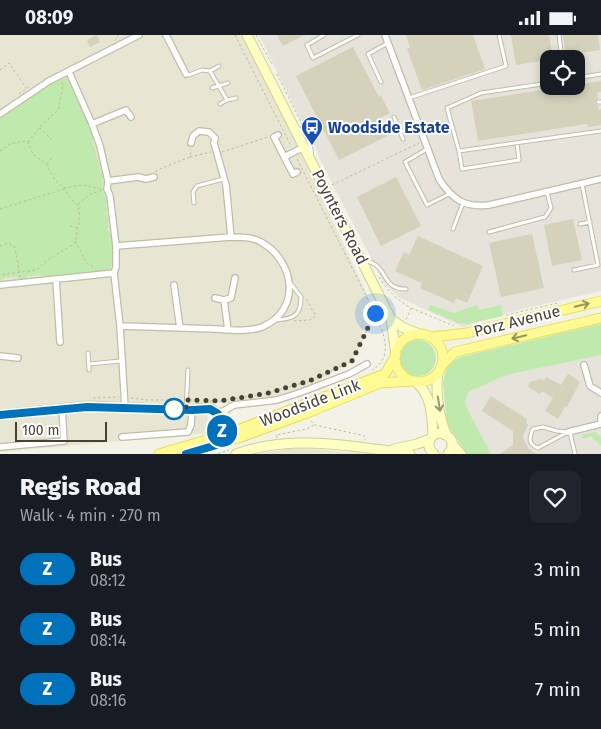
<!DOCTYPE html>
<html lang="en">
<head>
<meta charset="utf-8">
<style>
  :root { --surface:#171b24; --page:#20242c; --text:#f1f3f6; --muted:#9ea1a6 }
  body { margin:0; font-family:"Fira Sans",sans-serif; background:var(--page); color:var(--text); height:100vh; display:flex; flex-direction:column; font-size:19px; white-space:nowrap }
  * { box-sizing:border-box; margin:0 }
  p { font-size:16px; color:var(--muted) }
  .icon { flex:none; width:28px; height:28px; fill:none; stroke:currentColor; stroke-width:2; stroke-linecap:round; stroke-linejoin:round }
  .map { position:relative; height:419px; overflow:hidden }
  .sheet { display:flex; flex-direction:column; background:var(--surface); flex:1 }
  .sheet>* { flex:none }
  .badge { padding:0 10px; border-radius:16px; font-size:18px; line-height:32px }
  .controls { position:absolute; left:540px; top:15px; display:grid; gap:10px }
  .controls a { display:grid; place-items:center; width:45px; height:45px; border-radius:10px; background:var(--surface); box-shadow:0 2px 8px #0003; font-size:25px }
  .scale { position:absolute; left:15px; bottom:12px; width:92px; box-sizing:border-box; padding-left:5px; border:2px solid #464335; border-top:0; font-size:14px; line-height:18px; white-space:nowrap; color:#464335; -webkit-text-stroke:4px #fff; paint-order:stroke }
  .you { position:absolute; width:25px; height:25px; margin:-12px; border:4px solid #fff; border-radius:50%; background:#1a73e8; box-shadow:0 0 0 8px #1a73e833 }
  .map>.badge { position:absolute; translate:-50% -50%; box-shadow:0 0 0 2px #fff }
  .round { display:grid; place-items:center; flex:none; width:52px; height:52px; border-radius:10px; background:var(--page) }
  .head { display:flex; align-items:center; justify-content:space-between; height:85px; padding:0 20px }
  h1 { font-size:24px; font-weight:800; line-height:38px }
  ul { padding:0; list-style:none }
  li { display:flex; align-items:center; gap:15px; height:60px; padding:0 20px }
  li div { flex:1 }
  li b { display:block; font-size:19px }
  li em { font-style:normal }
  li .badge { min-width:55px; font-weight:700; text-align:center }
  .status { display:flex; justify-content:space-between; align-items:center; height:35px; padding:0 25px; background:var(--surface); direction:ltr }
  .status svg { height:14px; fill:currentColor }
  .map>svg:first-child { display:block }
</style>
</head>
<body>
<div class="status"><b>08:09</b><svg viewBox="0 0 49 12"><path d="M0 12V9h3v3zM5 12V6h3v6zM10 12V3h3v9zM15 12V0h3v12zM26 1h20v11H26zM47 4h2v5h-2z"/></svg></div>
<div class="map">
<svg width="601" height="419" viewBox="0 0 601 419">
  <rect width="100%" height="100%" fill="#f3f2e6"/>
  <path fill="#e7e6d3" d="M0,0H241L297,109L374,275L369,281L352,326L299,358L258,367L251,364L230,368H206L209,398L0,417Z
    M287,414H313L363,419H259Z"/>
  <path fill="#e5e3da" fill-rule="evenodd" d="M259,0H601V256L514,276L463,292L400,263L384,248L334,152L319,122L310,98L304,91ZM549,24H576V51H549Z
    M601,309V419H485L463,382L462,356L500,333Z"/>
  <path fill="#c0e9ad" d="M64,42L70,45L88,81L89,89L94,102L92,107H94L93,111L95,112L96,120L99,125L98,128L100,129L99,132L101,133L100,136L102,137L104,134L102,150L104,159L109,171L107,169L105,170L108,174L106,179L109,182L107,184L109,187L107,188L109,191L107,194C116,204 116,226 108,237L47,243L37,239L36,241L33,240L31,242L28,240L27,244L18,245L16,241L13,243L11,241L9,243L6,242L0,246V84L30,60L60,43Z
    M430,270L454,278L477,270L479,275L501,270L503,281L466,289L458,288L428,275Z
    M601,289V320L506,340L468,357L465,367L467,374L491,419H467L447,389L443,348L447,330L460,322Z
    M400 323a18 18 0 1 1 36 0a18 18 0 1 1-36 0Z
    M595,397L601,402V411L591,401L583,404L582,400Z"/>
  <path fill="#d5d1bb" d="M97,0L100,7L90,12L87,5Z
    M277,0H304L283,11Z
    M406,0H473L485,34L422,55L407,14L410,12Z
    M511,0H549L553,24L516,30Z
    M563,0H598L600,15L566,20Z
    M353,12L379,62L381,61L390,78L380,83L389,100L339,125L296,41Z
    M601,46V57H597L598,64L595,67V69L598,70L599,75L601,74V90L588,92L587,89L478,106L471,66Z
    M396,142L421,191L381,211L357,162Z
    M573,184L582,225L552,231L544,190Z
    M532,199L544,253L501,262L489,208Z
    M418,201L483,231L467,268L456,263L454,268L420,253L422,248L395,236L404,217L409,220Z
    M568,339L580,347L567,372L565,371L558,384L545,376L553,363L542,356L540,359L528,352L530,347L541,344L544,346L546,342L561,350Z
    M491,361L527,384L526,387L528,390L524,398L523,403L529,414L536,419H500L513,410V396L482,376Z"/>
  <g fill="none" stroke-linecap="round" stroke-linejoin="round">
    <g stroke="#bfbda8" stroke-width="5">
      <path id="lane" d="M324,0L307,10L313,23L358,0
        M559,0L561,16
        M210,36L219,31
        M186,39L189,40L202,35L210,36L227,65L236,63
        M576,43L601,39
        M381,47L368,19L388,8
        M549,48L481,58L447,73L459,116L601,96
        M212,53L228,48
        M409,63L506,31L499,0
        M598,67H601
        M220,69L227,65
        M394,82L403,104
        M298,93C306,98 313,112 311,121
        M400,97L418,89
        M427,114L405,127L427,170L449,159
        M459,116L462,134L519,125L517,108
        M194,168L193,157L197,151L223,144
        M580,189L590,187
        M453,194L463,168
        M489,197L541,183L545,182L551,173L547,157
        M364,225C391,231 379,254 406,254
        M574,235L598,230L582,149
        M275,285C292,284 301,282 301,262L291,249
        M88,318L89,335
        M89,329L121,326
        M186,374L188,335
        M543,392L557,396L568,397L538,413C528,409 529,403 533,394Z
        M570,397L575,419"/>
    </g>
    <g stroke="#bfbda8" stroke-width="8">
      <path id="street" d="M166,0L186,39
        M385,0L439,144C452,164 464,173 489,170L601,144
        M69,37L92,89L100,111L108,146L107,154L110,161L116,211V232L114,238L120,291L125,373
        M0,79L49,46L139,0
        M92,89L126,75L131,82
        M278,100L274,102L293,139L297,137
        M191,108L193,101L199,96L209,97L215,103L214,108L226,150L231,202
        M284,122L304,112
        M108,146L138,142L146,144L154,142
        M116,211L231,202C242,202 251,202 261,207C295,226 302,275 262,292C249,297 230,295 216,294C184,293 152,292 120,291
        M56,244L60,307
        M0,250L114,238
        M174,250L180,293
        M215,263L224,265
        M228,295L224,265L231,263L235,243
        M0,321L18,323
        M584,330L590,351L601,358
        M218,379L234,370L277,365L299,358L349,339L367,329
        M601,381V389
        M568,397L601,389
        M122,402L188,397L191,390L192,375
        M0,412L64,406L62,373"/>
    </g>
    <g stroke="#d2cf92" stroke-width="11">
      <path id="secondary" d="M247,0L391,284L396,320
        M391,284L402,292L419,299
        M438,338C435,357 439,381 446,399
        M415,346C432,360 432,380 433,401
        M218,379L220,395L227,399
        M0,380L87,371L192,375C197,374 204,372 209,373C215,375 218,379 224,380C231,392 225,393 229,404
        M452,409L461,419
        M394,414L417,409L430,404
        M236,419C291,399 354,411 410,419
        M434,419C431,416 428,413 429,408C431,389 464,401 448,419"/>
    </g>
    <g stroke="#e7de60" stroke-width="11">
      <path id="primary" d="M395 323a24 24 0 1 1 48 0a24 24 0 1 1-48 0Z
        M432,302L467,298L601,266
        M443,329L455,317L601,283
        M159,419L227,399L385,339L395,322
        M186,419L241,402L307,378L380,348L413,346"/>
    </g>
    <path stroke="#c1bc99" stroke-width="1" stroke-dasharray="2.5 2.5" stroke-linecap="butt" d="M235,0L291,111
      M256,0L272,29
      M115,6L118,0
      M0,35L9,28L26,53
      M277,39L303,91
      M19,59L30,51
      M40,93L52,105
      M28,107L40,92L59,74C59,65 64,56 62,47
      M0,116L10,109L25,106L28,107L33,119L46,129L55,145L64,153L70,163L78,171L80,182L75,208L71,211L49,224L36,235L0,240
      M222,117L268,102
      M190,122L211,117
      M297,124L375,278C383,297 395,322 372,335
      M47,129L53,121
      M156,137L157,135L190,122L191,114
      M332,150L419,108
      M64,153L82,150L102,154
      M78,169L89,160L102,155
      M0,174L64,154
      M70,191L77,193
      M75,206L87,228L96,234
      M0,211L8,208L15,212L20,242
      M379,242C386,254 398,266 411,273L406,285
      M411,273L454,291
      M506,280L558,268
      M294,286L310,285L316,281L306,264
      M93,363L119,362
      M131,363L147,365H181
      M190,365H199
      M210,366H220L269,358L309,346L352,326L375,278
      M311,386L315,390L365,401V405
      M277,403L276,400L307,394L314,390
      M218,419L229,415"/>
    <use href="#lane" stroke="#fff" stroke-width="3"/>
    <use href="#street" stroke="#fff" stroke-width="5.5"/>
    <use href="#secondary" stroke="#ffffc4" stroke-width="9"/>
    <use href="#primary" stroke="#fffa93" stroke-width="9"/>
  </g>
  <defs><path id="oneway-shaft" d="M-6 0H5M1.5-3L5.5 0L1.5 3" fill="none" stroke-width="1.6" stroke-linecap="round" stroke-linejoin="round" transform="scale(1.25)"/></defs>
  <g stroke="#99955f">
    <use href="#oneway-shaft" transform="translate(582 270) rotate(-14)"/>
    <use href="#oneway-shaft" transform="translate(519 302) rotate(167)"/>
  </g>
  <use stroke="#999875" href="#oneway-shaft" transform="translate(439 369) rotate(81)"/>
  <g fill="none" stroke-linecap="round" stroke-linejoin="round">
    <g stroke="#fff" stroke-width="11">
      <path id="line" d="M0,380L87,372L192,375L210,374L218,379L220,395L227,399L230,406L186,419"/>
    </g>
    <use href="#line" stroke="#0072bc" stroke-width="8"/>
    <path stroke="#464335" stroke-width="5" stroke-dasharray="0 9" d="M174,374H172H186V365L220,366L268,358L309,346L352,326L375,278"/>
  </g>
  <defs>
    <g id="bus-pin" transform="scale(1.125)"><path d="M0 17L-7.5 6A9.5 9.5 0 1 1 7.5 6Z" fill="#1a4fb4" stroke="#fff"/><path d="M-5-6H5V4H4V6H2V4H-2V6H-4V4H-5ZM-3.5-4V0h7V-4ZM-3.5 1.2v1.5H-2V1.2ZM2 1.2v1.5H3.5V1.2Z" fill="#fff"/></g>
  </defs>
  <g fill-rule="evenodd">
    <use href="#bus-pin" x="312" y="92"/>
  </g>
  <circle fill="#fff" stroke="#0072bc" stroke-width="2.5" cx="174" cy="374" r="10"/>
  <g text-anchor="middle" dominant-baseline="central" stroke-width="4" stroke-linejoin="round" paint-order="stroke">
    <g font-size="16" font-weight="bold" fill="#164399" stroke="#fff" text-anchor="start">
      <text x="328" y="92">Woodside Estate</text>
    </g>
    <g font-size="16" fill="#464335" stroke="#fff">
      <text transform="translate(340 182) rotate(63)">Poynters Road</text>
      <text transform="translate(517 286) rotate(-14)">Porz Avenue</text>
      <text transform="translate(310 368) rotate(-21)">Woodside Link</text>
    </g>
  </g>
</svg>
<div class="controls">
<a><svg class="icon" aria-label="locate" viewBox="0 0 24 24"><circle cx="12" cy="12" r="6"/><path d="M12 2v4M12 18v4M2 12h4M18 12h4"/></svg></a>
</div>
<div class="scale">100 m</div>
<div class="you" style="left:375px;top:278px"></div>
<b class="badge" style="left:222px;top:396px;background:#0072bc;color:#fff">Z</b>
</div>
<section class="sheet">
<div class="head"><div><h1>Regis Road</h1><p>Walk · 4 min · 270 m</p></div><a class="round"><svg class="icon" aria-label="heart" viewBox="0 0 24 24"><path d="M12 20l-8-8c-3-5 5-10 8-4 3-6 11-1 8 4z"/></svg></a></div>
<ul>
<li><span class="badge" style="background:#0072bc;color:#fff">Z</span><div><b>Bus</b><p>08:12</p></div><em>3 min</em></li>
<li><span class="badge" style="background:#0072bc;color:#fff">Z</span><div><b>Bus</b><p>08:14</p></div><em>5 min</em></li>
<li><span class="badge" style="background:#0072bc;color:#fff">Z</span><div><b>Bus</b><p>08:16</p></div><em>7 min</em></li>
</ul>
</section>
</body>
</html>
